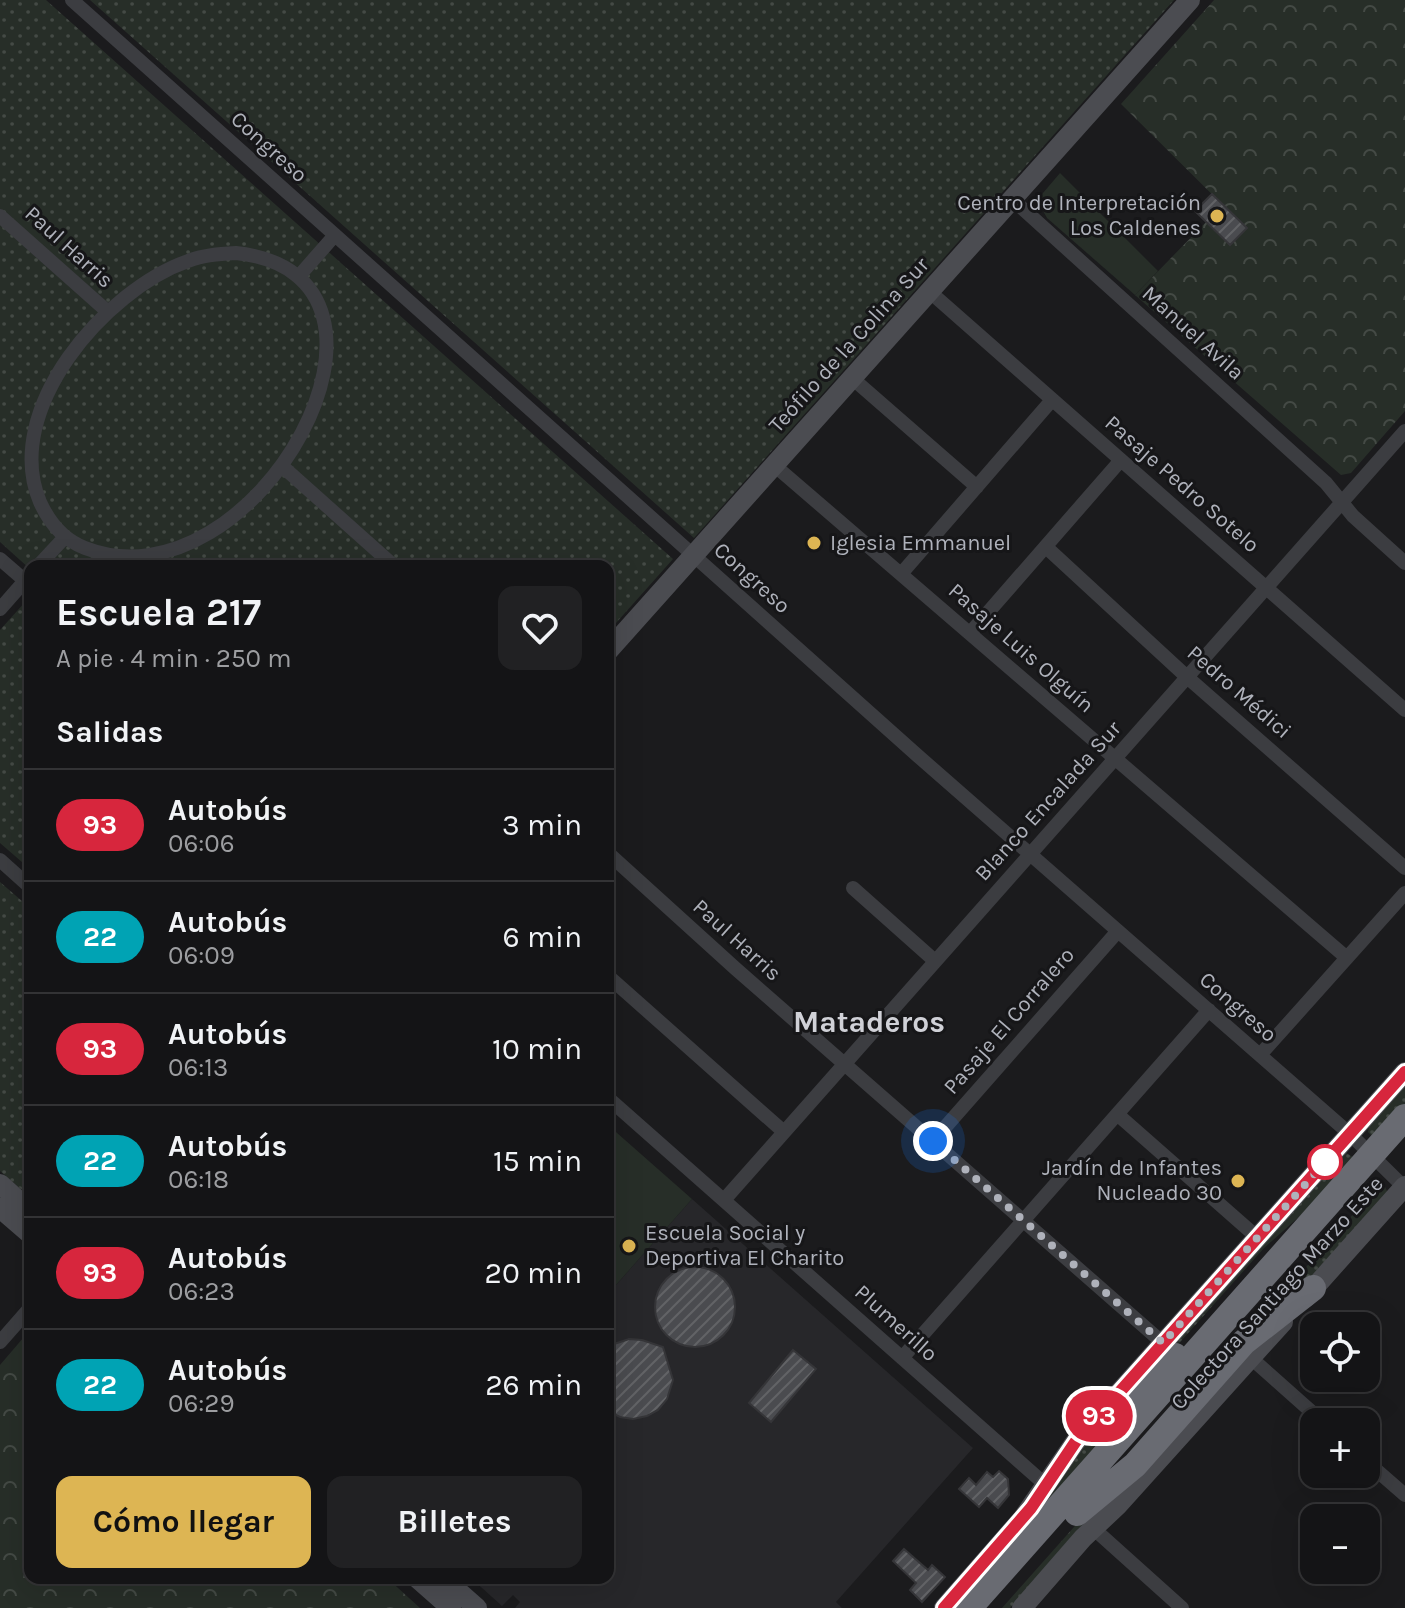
<!DOCTYPE html>
<html lang="es">
<head>
<meta charset="utf-8">
<style>
  :root { --surface:#141416; --page:#212123; --text:#f1f3f6; --muted:#9d9ea1; --line:#333335; --accent:#ddb553 }
  body { margin:0; font-family:Karla,sans-serif; background:var(--page); color:var(--text); height:100vh; display:flex; flex-direction:column; font-size:30px; white-space:nowrap }
  * { box-sizing:border-box; margin:0 }
  p { font-size:26px; color:var(--muted) }
  .icon { flex:none; width:44px; height:44px; fill:none; stroke:currentColor; stroke-width:2; stroke-linecap:round; stroke-linejoin:round }
  .map { position:relative; flex:1; overflow:hidden }
  .sheet { position:absolute; left:24px; top:560px; width:590px; height:1024px; display:flex; flex-direction:column; background:var(--surface); border-radius:16px; box-shadow:0 8px 32px #0002,0 0 0 2px var(--line) }
  .sheet>* { flex:none }
  .badge { padding:0 16px; border-radius:26px; font-size:28px; line-height:52px }
  .buttons { position:absolute; left:1300px; top:1312px; display:grid; gap:16px }
  .buttons a { display:grid; place-items:center; width:80px; height:80px; border-radius:16px; background:var(--surface); box-shadow:0 8px 32px #0002,0 0 0 2px var(--line); font-size:40px }
  .you { position:absolute; width:40px; height:40px; margin:-20px; border:6px solid #fff; border-radius:50%; background:#1a73e8; box-shadow:0 0 0 12px #1a73e833 }
  .map>.badge { position:absolute; translate:-50% -50%; box-shadow:0 0 0 4px #fff }
  h2 { padding:0 32px; font-size:30px; line-height:72px }
  .round { display:grid; place-items:center; flex:none; width:84px; height:84px; border-radius:16px; background:var(--page) }
  .head { display:flex; align-items:center; justify-content:space-between; height:136px; padding:0 32px }
  h1 { font-size:38px; font-weight:700; line-height:60px }
  .action { display:flex; gap:16px; margin-top:auto; padding:16px 32px }
  .action a { flex:1; height:92px; border-radius:16px; background:var(--accent); color:#111; font-size:32px; font-weight:700; line-height:92px; text-align:center }
  .action a+a { background:var(--page); color:var(--text) }
  ul { padding:0; list-style:none }
  li { display:flex; align-items:center; gap:24px; height:112px; padding:0 32px; border-top:2px solid var(--line) }
  li div { flex:1 }
  li b { display:block; font-size:30px }
  li em { font-style:normal }
  li .badge { min-width:88px; font-weight:700; text-align:center }
  .map>svg:first-child { display:block }
</style>
</head>
<body>
<div class="map">
<svg width="1405" height="1608" viewBox="0 0 1405 1608">
  <defs>
    <pattern id="grass-dots" width="8" height="8" patternUnits="userSpaceOnUse" patternTransform="scale(2)"><rect width="8" height="8" fill="#272e28"/><path d="M2 2h.1M6 6h.1" fill="none" stroke="#444a45" stroke-width="1.8" stroke-linecap="round"/></pattern>
    <pattern id="forest-crowns" width="20" height="18" patternUnits="userSpaceOnUse" patternTransform="scale(2)"><rect width="20" height="18" fill="#272e28"/><path d="M2 6a3 3 0 1 1 6 0M12 15a3 3 0 1 1 6 0" fill="none" stroke="#444a45"/></pattern>
    <pattern id="building-hatch" width="6" height="6" patternUnits="userSpaceOnUse" patternTransform="scale(2)"><rect width="6" height="6" fill="#4a4b4f"/><path d="M-1 1l2-2M0 6l6-6M5 7l2-2" fill="none" stroke="#626366"/></pattern>
  </defs>
  <rect width="100%" height="100%" fill="#1b1b1d"/>
  <path fill="#27272a" d="M692,1199L973,1448L836,1602L842,1608H515L520,1602L513,1595L502,1606L471,1578H608V1294Z"/>
  <path fill="url(#grass-dots)" d="M0,0H46L673,559L608,632V566H30V569L0,542Z
    M90,0H1174L694,538Z
    M26,601L30,605V869L0,843V630Z
    M0,882L30,908V1197L0,1171Z
    M1405,1086V1107L1373,1137L1368,1132L1369,1127Z
    M1345,1152L1354,1158L1321,1197L1264,1248L1157,1368L1154,1367Z
    M1379,1185L1385,1187L1388,1193L1303,1290L1259,1320Z
    M1156,1380L1037,1515L1073,1459L1101,1425Z
    M1111,1501L1078,1529L1010,1608H1002L1082,1518Z"/>
  <path fill="url(#forest-crowns)" d="M1214,0H1405V411L1351,473L1341,475L1135,295L1206,222L1230,245L1246,228L1121,104Z
    M30,1330V1578H387L420,1608H0V1365Z"/>
  <path fill="#272e28" d="M1060,173L1158,271L1135,295L1047,218L1037,200Z
    M608,1125L692,1199L608,1294Z"/>
  <path fill="url(#building-hatch)" stroke="#353538" stroke-width="2" d="M1212,194L1247,228L1230,245L1195,211Z
    M655 1307a40 40 0 1 1 80 0a40 40 0 1 1-80 0Z
    M629,1339L642,1340L663,1347L673,1380L667,1399L658,1410L647,1416L633,1419L620,1417L608,1411V1346Z
    M793,1350L816,1369L771,1422L749,1403Z
    M999,1471L1008,1479L1009,1495L998,1508L987,1498L979,1507L959,1489L969,1478L976,1485L987,1472L993,1477Z
    M904,1549L928,1570L932,1565L945,1577L922,1602L910,1590L916,1583L893,1561Z"/>
  <g fill="none" stroke-linecap="round" stroke-linejoin="round">
    <path stroke="#3c3d41" stroke-width="14" d="M72,0L918,756L1350,1134L1405,1188
      M1012,199L1326,483L1353,516L1405,563
      M0,216L108,312
      M236,253C442,275 255,614 85,548C64,540 49,522 40,502C1,410 105,290 188,261C203,255 219,254 236,253Z
      M299,276L335,235
      M929,291L1405,710
      M852,378L977,487
      M774,465L1347,958
      M282,466L394,566
      M1046,547L1187,677L1405,868
      M0,559L30,585
      M38,566L65,537
      M901,574L1052,400
      M0,609L30,575
      M970,633L1121,460
      M608,853L736,969L1163,1343
      M0,860L30,887
      M853,888L935,961
      M608,976L784,1132
      M1260,1055L1405,893
      M608,1098L1047,1486
      M1117,1114L1258,1238
      M933,1141L1118,931
      M724,1200L1405,431
      M0,1342L30,1308
      M902,1358L1209,1010
      M1251,1358L1323,1422
      M1366,1461L1405,1495
      M1093,1528L1182,1608"/>
    <path stroke="#4b4c51" stroke-width="20" d="M608,651L1190,0
      M0,1184L30,1211
      M0,1208L30,1234
      M1305,1298L1405,1186
      M417,1578L451,1608
      M443,1578L477,1608
      M944,1608L1023,1518L1076,1441L1405,1072
      M1022,1608L1083,1538L1117,1506L1283,1322"/>
    <path stroke="#696b72" stroke-width="26" d="M1107,1406L1156,1374L1175,1356
      M1077,1513L1135,1465L1244,1342L1313,1288
      M969,1608L1405,1117"/>
  </g>
  <g fill="none" stroke-linecap="round" stroke-linejoin="round">
    <g stroke="#fff" stroke-width="18">
      <path id="line" d="M944,1608L1031,1508L1076,1441L1405,1072"/>
    </g>
    <use href="#line" stroke="#d7263d" stroke-width="12"/>
    <path stroke="#afb2bb" stroke-width="8" stroke-dasharray="0 14.4" d="M933,1141L1163,1343L1328,1159L1325,1162"/>
  </g>
  <g fill="#ddb553" stroke="#161618" stroke-width="3">
    <circle cx="1217" cy="216" r="8"/>
    <circle cx="814" cy="543" r="8"/>
    <circle cx="1238" cy="1181" r="8"/>
    <circle cx="629" cy="1246" r="8"/>
  </g>
  <circle fill="#fff" stroke="#d7263d" stroke-width="4" cx="1325" cy="1162" r="16"/>
  <g text-anchor="middle" dominant-baseline="central" stroke-width="6" stroke-linejoin="round" paint-order="stroke">
    <g font-size="22" fill="#afb2bb" stroke="#161618">
      <text transform="translate(269 147) rotate(42)">Congreso</text>
      <text transform="translate(69 247) rotate(42)">Paul Harris</text>
      <text transform="translate(1193 333) rotate(42)">Manuel Avila</text>
      <text transform="translate(849 345) rotate(-48)">Teófilo de la Colina Sur</text>
      <text transform="translate(1182 484) rotate(41)">Pasaje Pedro Sotelo</text>
      <text transform="translate(752 578) rotate(42)">Congreso</text>
      <text transform="translate(1021 648) rotate(41)">Pasaje Luis Olguín</text>
      <text transform="translate(1239 692) rotate(41)">Pedro Médici</text>
      <text transform="translate(1048 801) rotate(-48)">Blanco Encalada Sur</text>
      <text transform="translate(737 940) rotate(42)">Paul Harris</text>
      <text transform="translate(1238 1007) rotate(41)">Congreso</text>
      <text transform="translate(1009 1021) rotate(-49)">Pasaje El Corralero</text>
      <text transform="translate(1277 1293) rotate(-48)">Colectora Santiago Marzo Este</text>
      <text transform="translate(896 1323) rotate(42)">Plumerillo</text>
    </g>
    <g font-size="22" fill="#afb2bb" stroke="#161618" text-anchor="end">
      <text x="1201" y="203">Centro de Interpretación<tspan x="1201" dy="25">Los Caldenes</tspan></text>
      <text x="830" y="543" text-anchor="start">Iglesia Emmanuel</text>
      <text x="1222" y="1168">Jardín de Infantes<tspan x="1222" dy="25">Nucleado 30</tspan></text>
      <text x="645" y="1233" text-anchor="start">Escuela Social y<tspan x="645" dy="25">Deportiva El Charito</tspan></text>
    </g>
    <g font-size="30" font-weight="bold" fill="#d0d1d7" stroke="#161618">
      <text x="869" y="1022">Mataderos</text>
    </g>
  </g>
</svg>
<div class="buttons">
<a><svg class="icon" aria-label="locate" viewBox="0 0 24 24"><circle cx="12" cy="12" r="6"/><path d="M12 2v4M12 18v4M2 12h4M18 12h4"/></svg></a>
<a>+</a>
<a>−</a>
</div>
<div class="you" style="left:933px;top:1141px"></div>
<b class="badge" style="left:1099px;top:1416px;background:#d7263d;color:#fff">93</b>
<section class="sheet">
<div class="head"><div><h1>Escuela 217</h1><p>A pie · 4 min · 250 m</p></div><a class="round"><svg class="icon" aria-label="heart" viewBox="0 0 24 24"><path d="M12 20l-8-8c-3-5 5-10 8-4 3-6 11-1 8 4z"/></svg></a></div>
<h2>Salidas</h2>
<ul>
<li><span class="badge" style="background:#d7263d;color:#fff">93</span><div><b>Autobús</b><p>06:06</p></div><em>3 min</em></li>
<li><span class="badge" style="background:#00a3b4;color:#fff">22</span><div><b>Autobús</b><p>06:09</p></div><em>6 min</em></li>
<li><span class="badge" style="background:#d7263d;color:#fff">93</span><div><b>Autobús</b><p>06:13</p></div><em>10 min</em></li>
<li><span class="badge" style="background:#00a3b4;color:#fff">22</span><div><b>Autobús</b><p>06:18</p></div><em>15 min</em></li>
<li><span class="badge" style="background:#d7263d;color:#fff">93</span><div><b>Autobús</b><p>06:23</p></div><em>20 min</em></li>
<li><span class="badge" style="background:#00a3b4;color:#fff">22</span><div><b>Autobús</b><p>06:29</p></div><em>26 min</em></li>
</ul>
<div class="action"><a>Cómo llegar</a><a>Billetes</a></div>
</section>
</div>
</body>
</html>
